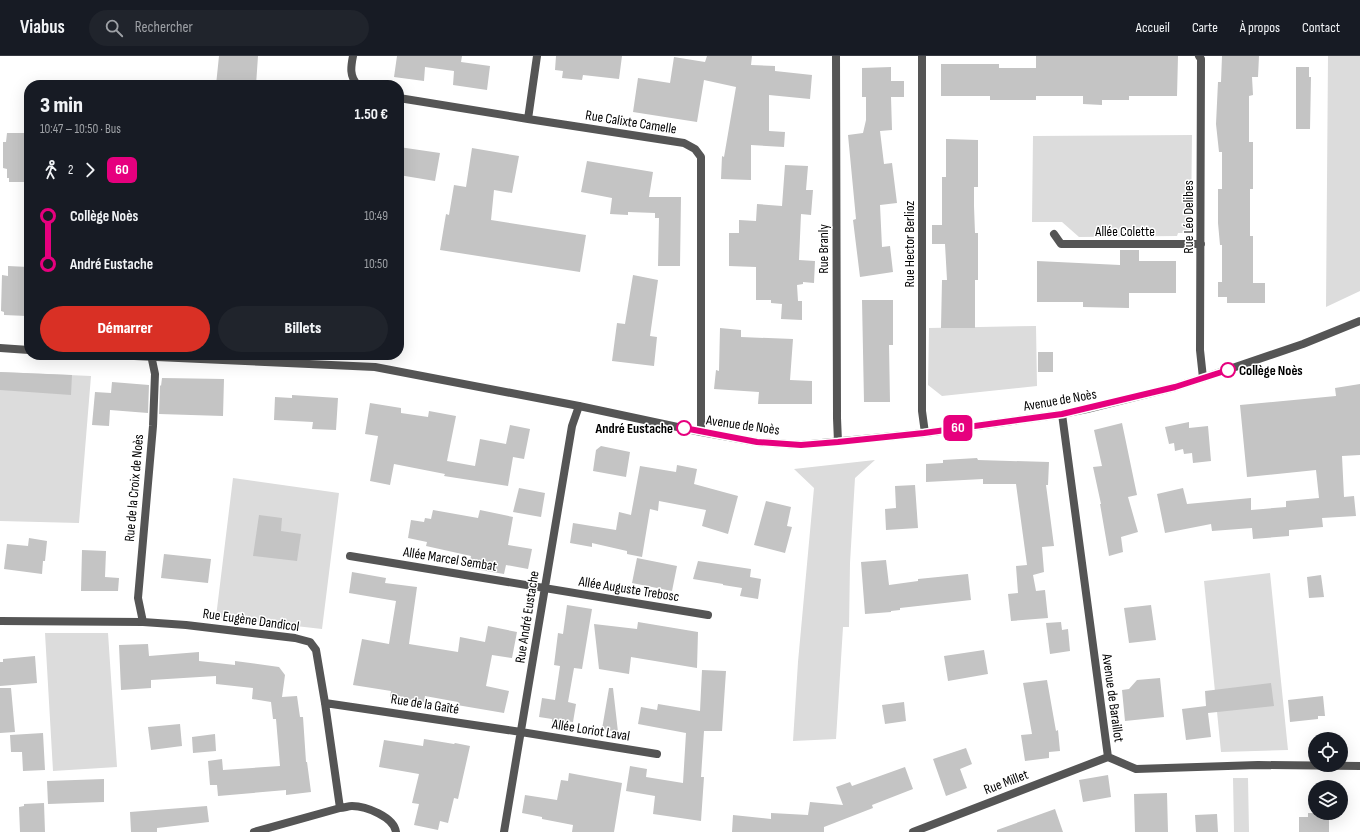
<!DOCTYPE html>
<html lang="fr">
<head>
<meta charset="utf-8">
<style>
  :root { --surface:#171b24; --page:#20242c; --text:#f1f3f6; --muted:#9ea1a6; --line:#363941; --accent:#d93025 }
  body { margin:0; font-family:"Sofia Sans Condensed",sans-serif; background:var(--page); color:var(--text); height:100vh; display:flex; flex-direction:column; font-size:15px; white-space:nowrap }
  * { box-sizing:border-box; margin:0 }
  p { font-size:13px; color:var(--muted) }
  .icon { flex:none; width:22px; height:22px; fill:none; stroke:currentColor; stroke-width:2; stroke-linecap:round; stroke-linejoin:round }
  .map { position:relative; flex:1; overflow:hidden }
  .panel { position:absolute; left:24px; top:24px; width:380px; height:280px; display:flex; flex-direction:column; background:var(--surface); border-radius:16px; box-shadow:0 4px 16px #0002 }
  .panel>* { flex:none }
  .badge { padding:0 8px; border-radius:6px; font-size:14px; line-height:26px }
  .buttons { position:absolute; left:1308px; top:676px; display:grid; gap:8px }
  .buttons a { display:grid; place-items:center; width:40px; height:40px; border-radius:50%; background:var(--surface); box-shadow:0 4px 16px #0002; font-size:20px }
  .map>.badge { position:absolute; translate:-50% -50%; box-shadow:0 0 0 2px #fff }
  .legs { display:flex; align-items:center; gap:6px; height:44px; padding:0 16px; font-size:13px }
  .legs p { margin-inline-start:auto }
  .headline { display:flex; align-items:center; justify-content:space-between; height:68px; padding:0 16px }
  h1 { font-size:22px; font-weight:800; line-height:30px }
  .action { display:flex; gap:8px; margin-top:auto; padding:8px 16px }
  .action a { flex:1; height:46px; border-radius:24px; background:var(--accent); color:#fff; font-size:16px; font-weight:800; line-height:46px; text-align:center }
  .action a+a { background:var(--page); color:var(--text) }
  ul { padding:0 16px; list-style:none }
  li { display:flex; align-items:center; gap:14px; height:48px; font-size:15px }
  li i { display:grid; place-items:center; width:6px; height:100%; margin:0 5px; background:currentColor }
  li i::after { content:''; width:10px; height:10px; margin:-5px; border:3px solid; border-radius:50%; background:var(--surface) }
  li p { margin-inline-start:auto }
  li:first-child i { background:linear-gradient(#0000 50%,currentColor 0) }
  li:last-child i { background:linear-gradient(currentColor 50%,#0000 0) }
  header { display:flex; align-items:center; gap:24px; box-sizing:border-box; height:56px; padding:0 20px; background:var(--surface); border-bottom:1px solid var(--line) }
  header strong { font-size:19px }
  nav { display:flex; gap:22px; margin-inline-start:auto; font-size:14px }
  .search { width:280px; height:36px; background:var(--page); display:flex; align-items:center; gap:10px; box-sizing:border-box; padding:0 14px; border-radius:22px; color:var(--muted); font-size:15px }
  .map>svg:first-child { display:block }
</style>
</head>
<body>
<header>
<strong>Viabus</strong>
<div class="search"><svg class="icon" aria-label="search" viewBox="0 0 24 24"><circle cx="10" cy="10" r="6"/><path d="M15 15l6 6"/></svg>Rechercher</div>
<nav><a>Accueil</a><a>Carte</a><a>À propos</a><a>Contact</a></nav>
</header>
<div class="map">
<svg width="1360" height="776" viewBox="0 0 1360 776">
  <rect width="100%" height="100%" fill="#fff"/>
  <path fill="#dcdcdc" d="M1328,0H1360V235L1326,251Z
    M1192,79L1191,165L1189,175L1186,177H1178L1177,180L1079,181L1062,166H1032L1033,80Z
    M1036,270L1037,330L942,340L928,329L929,272Z
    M0,316L91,320L79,467L0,465Z
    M875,404L855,422L850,507L849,571H843L836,683L793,685L798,606L814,432L794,413Z
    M233,422L339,437L322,573L216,561Z
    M1270,517L1288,694L1221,696L1204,525Z
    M45,577H108L117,711L53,715Z
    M1233,722H1248L1249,776H1234Z"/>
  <path fill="#c4c4c4" d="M219,0H258L256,29H216Z
    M397,0H462L461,6L490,10L487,34L453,29L454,15L425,11L424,25L394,21Z
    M556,0H622L619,23L583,19L582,24L562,22L563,15L555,14Z
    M707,0H752L751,9L775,10V15L812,19L810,43L769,39V75L785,76L784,91L751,89V124L721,123L722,100L724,101L736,31L704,24L697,66L633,56L638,22L670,27L674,1L705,6Z
    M1036,0H1178L1177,40H1129V44H1102V49L1083,48V40H1036V44H990V40H941V8H999V12H1036Z
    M1222,0H1259L1258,21H1252L1253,39L1249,40V86H1253V133H1250V180H1253V227H1265V247H1227V241H1218V226H1222V189H1220L1218,167V133H1222V96H1219L1216,68L1218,26H1221Z
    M891,11V25H904V41H891L892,74L880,75L884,108L892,107L897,147L880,149L882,191L890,190L893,216L860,221L853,164L856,163L848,79L863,77L866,64V41H862V12Z
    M1296,11H1309V21H1311L1310,73H1296Z
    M7,77H29L28,122H27V126H9V122H7V113L3,112V86H6Z
    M946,83L978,84V131H974V150L975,177H978V224H975V272H941L942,224H947L945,188H932V169H942V121H946Z
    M399,91L440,97L435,125L399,119Z
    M472,92L519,100L512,137L494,134L491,164L586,179L580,216L440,194L446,158L449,159L454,129L466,131Z
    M587,105L653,116L649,141H681L680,210H658L659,162H655V157L628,156V159L610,158L612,142L581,136Z
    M785,109L808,110L806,134H813L811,159L801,158L799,204L815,205L814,227L803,226V228L797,229L798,245H802V264L781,263L782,248L771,247V244H756V211L729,210V177H739V164L756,165L757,148L782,150Z
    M1120,194H1139V205H1176V237H1129V252L1083,251V246H1037V205L1120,209Z
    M8,210L28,211L27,260L4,259V256L1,255L2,219L8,220Z
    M633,219L658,224L650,280L657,281L654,310L612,305L617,267L625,268Z
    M862,244H893V289H889L890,346H864Z
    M720,272L741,274V281L793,283L790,324L812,325V348H758L759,336L714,333L716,314L719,315Z
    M1038,296H1053V316H1038Z
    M0,316L72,319L71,339L0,334Z
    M162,322L224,323L223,360L159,358L160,329L161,330Z
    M112,326L149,329L148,357L110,354L109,370L92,369L95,336L111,337Z
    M1360,328V399L1342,400L1344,441L1354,440L1356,460L1322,462L1323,471L1289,474V480L1253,483L1252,472L1212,475L1211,468L1165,477L1157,438L1183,432L1187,448L1251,442V454L1286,451V445L1319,442L1316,414L1247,421L1240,349L1336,340L1335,332Z
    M292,339L338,342L336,374L312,373L313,366L274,364L275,341L292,342Z
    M370,347L401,352V357L428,361L429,355L456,360L447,405L475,410L480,383L506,388L510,369L530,373L524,403L513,401L508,430L444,420L445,418L394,408L390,429L370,425L378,380L365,378Z
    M1189,366V372L1208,370L1211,405L1193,407L1192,397L1184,398L1183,393L1175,395L1174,387L1169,388L1165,371Z
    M1122,367L1137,439L1128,441L1138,476L1121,481L1123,496L1109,500L1100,448H1101L1093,411L1102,410L1094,374Z
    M601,390L630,396L626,421L593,415L596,394Z
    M977,402L978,404L1049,406L1048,429H1046L1054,490L1042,491L1044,516L1033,519L1036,535L1045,534L1048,562L1011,565L1008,538L1018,537L1016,510L1027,509L1016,428H983V423L926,426V408L943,407V404Z
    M677,409L697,413L694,428L738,440L728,478L702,470L706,454L659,445L658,455L650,453L642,501L627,498V495L592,487V491L570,487L573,467L616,474L619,456L631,459L640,410L676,416Z
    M915,429L918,472L886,474L885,453L896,452L895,430Z
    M519,432L545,437L541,461L513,456Z
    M766,445L791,451L787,470L792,471L785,497L754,489Z
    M433,454L478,462L480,454L513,461L508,489L532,493L528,513L506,509L504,518L469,512L471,500L426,490L427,486L408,482L411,464L424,466L425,462L431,463Z
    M259,459L282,462L281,475L301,478L297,505L253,500Z
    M29,482L47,485L45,505H43L42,518L4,513L7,488L28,490Z
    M82,494L106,495L105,521L119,522L118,535H81Z
    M164,498L211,503L208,527L161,522Z
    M637,502L677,510L672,535L632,527Z
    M886,504L889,529L918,525V523L968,518L971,544L900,552V554L891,555V556L865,558L861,506Z
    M698,505L751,513L750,521L761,523L758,543L740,540L742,532L723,529V528L693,523Z
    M352,516L386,522L385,527L417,531L409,588L458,596L460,581L485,586L488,570L517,576L512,602L492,599L486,630L509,635L504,657L457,649L458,646L425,640L424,646L390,641L391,635L353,629L362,583L389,588L396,545L349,537Z
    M1321,519L1324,541L1309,542L1307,521Z
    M567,549L592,553L582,613L574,612L568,646L576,648L573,666L565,665V668L552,666V663L539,661L542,642L555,644L560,610L554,609L558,577L563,578Z
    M1151,549L1156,584L1129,587L1124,552Z
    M638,566L698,576L697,612L631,601L629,618L599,613L594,568L637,573Z
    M1061,566L1062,574L1068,573L1070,595L1050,598L1046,567Z
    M148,588L149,600L199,596V605L235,609V605L279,611L285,619L282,641L297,640L300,661H303L306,706H307L311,736L286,739V734L218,740L217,729H210L208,705L222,703L223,714L280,710L276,663H273L271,646L252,643L253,632L216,628V620L151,624V632L121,634L119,589Z
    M984,594L988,618L948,625L944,600Z
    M35,600L37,627L0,630V606H3V603Z
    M702,614L726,615L722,675H704L701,721H704L701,765L653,758L655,740L626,735L630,710L647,713L646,721L683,727L686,677L638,668L641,651L657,654L658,648L700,655Z
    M1160,622L1164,661L1125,665L1122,634L1129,633L1137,624Z
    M1047,624L1056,675L1058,674L1060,695L1049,696V702L1025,705L1021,679L1032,678L1023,627Z
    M1271,627L1274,650L1208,657L1211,681L1186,684L1182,653L1206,650L1205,635Z
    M0,632H11L15,676L0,677Z
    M609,632H613L618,676L602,673Z
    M1323,640L1325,660H1318V663L1290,666L1288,644Z
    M904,646L906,665L885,668L882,649Z
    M180,668L182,690L151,694L148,671Z
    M43,677L45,714L23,715L22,696H11L10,679Z
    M215,678L216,695L193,697L192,681Z
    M424,683L454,688L455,687L470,690L458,743L454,742L448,767L440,765L438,774L414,769L419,748L412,747L419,718L379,711L384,684L423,690Z
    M966,692L972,708L960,713L967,732L946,740L933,703Z
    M905,711L913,733L872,749L873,752L824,771V776H732L733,759L771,763V757L808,759L810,746L843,749L836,731L850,726L852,730Z
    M569,717L622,727L614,776H572L573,769L542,763V761L522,757L525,739L557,744L561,724L568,725Z
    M1108,719L1111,741L1083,746L1079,724Z
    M104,723V746L48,748L47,725Z
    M1167,737L1168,776H1135L1134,738Z
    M44,747L45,776H20L19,751L24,750V748Z
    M207,750L209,766L157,772V776H131L130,756Z
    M1055,753L1063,776H997V774Z
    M1308,757H1329V776H1299V761H1308Z
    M1217,758L1218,776H1196L1195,759Z"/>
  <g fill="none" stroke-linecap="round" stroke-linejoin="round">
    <path stroke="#555" stroke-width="8" d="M353,0C351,10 349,21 358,29
      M836,0L837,362L838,386
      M922,0V355L925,377
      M1199,0L1201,3L1200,294L1203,322
      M399,42L528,63L684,87L695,93L701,101V376
      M528,63L537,0
      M1054,178L1061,188H1201
      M1062,358L1108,701L1136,713L1258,709L1360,710
      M350,500L708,559
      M0,565L143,566L186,569L295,582L310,586L316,594L325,647L340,752C344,752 348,750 352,750C366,750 394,761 396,776
      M143,566L138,542L153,370L155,318L151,299
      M325,647L521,676L657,698
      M254,776L340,752
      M504,776L572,370L579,350
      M913,776L1108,701"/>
    <path stroke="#555" stroke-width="8" d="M0,292L29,294
      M112,299L375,311L579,350L701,376L757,386L801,389L925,377L1062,358L1087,353L1175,331L1203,322L1303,288L1360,265"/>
  </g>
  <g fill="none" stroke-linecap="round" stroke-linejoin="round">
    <g stroke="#fff" stroke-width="9">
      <path id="line-1" d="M684,372L757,386L801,389L838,386L924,377L1062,358L1175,331L1228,314"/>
    </g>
    <use href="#line-1" stroke="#e6007e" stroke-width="6"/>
  </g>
  <g fill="#fff" stroke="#e6007e" stroke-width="2">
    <circle cx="1228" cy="314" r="7"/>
    <circle cx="684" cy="372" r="7"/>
  </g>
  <g text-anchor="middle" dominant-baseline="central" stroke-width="3" stroke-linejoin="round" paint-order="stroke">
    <g font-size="14" fill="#000" stroke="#fff">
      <text transform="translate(631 66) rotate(9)">Rue Calixte Camelle</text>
      <text transform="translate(1188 161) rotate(-90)">Rue Léo Delibes</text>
      <text x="1125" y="175">Allée Colette</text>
      <text transform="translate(909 188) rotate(-90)">Rue Hector Berlioz</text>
      <text transform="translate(823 193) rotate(-90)">Rue Branly</text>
      <text transform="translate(1060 344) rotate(-10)">Avenue de Noès</text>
      <text transform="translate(743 369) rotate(8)">Avenue de Noès</text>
      <text transform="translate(134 432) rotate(-85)">Rue de la Croix de Noès</text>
      <text transform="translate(450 503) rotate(9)">Allée Marcel Sembat</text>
      <text transform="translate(629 533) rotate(9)">Allée Auguste Trebosc</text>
      <text transform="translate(527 561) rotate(-81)">Rue André Eustache</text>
      <text transform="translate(251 564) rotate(8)">Rue Eugène Dandicol</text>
      <text transform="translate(1113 642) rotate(82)">Avenue de Baraillot</text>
      <text transform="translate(425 648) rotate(9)">Rue de la Gaîté</text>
      <text transform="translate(591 674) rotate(9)">Allée Loriot Laval</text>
      <text transform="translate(1006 726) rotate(-21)">Rue Millet</text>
    </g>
    <g font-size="14" font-weight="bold" fill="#000" stroke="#fff" text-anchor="start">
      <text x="1239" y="314">Collège Noès</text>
      <text x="673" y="372" text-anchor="end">André Eustache</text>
    </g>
  </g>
</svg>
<div class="buttons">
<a><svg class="icon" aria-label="locate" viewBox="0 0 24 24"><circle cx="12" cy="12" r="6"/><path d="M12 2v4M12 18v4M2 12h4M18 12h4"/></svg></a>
<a><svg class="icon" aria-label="layers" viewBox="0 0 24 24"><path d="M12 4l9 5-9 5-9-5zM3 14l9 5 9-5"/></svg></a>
</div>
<b class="badge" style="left:958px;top:372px;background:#e6007e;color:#fff">60</b>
<section class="panel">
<div class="headline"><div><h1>3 min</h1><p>10:47 – 10:50 · Bus</p></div><b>1.50 €</b></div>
<div class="legs"><svg class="icon" aria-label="walk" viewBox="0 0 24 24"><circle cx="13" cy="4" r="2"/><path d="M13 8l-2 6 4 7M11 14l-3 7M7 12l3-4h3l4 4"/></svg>2<svg class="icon" aria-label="forward" viewBox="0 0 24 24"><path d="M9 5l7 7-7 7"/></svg><b class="badge" style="background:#e6007e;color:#fff">60</b></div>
<ul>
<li><i style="color:#e6007e"></i><b>Collège Noès</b><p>10:49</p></li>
<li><i style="color:#e6007e"></i><b>André Eustache</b><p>10:50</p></li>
</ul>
<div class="action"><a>Démarrer</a><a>Billets</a></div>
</section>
</div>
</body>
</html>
